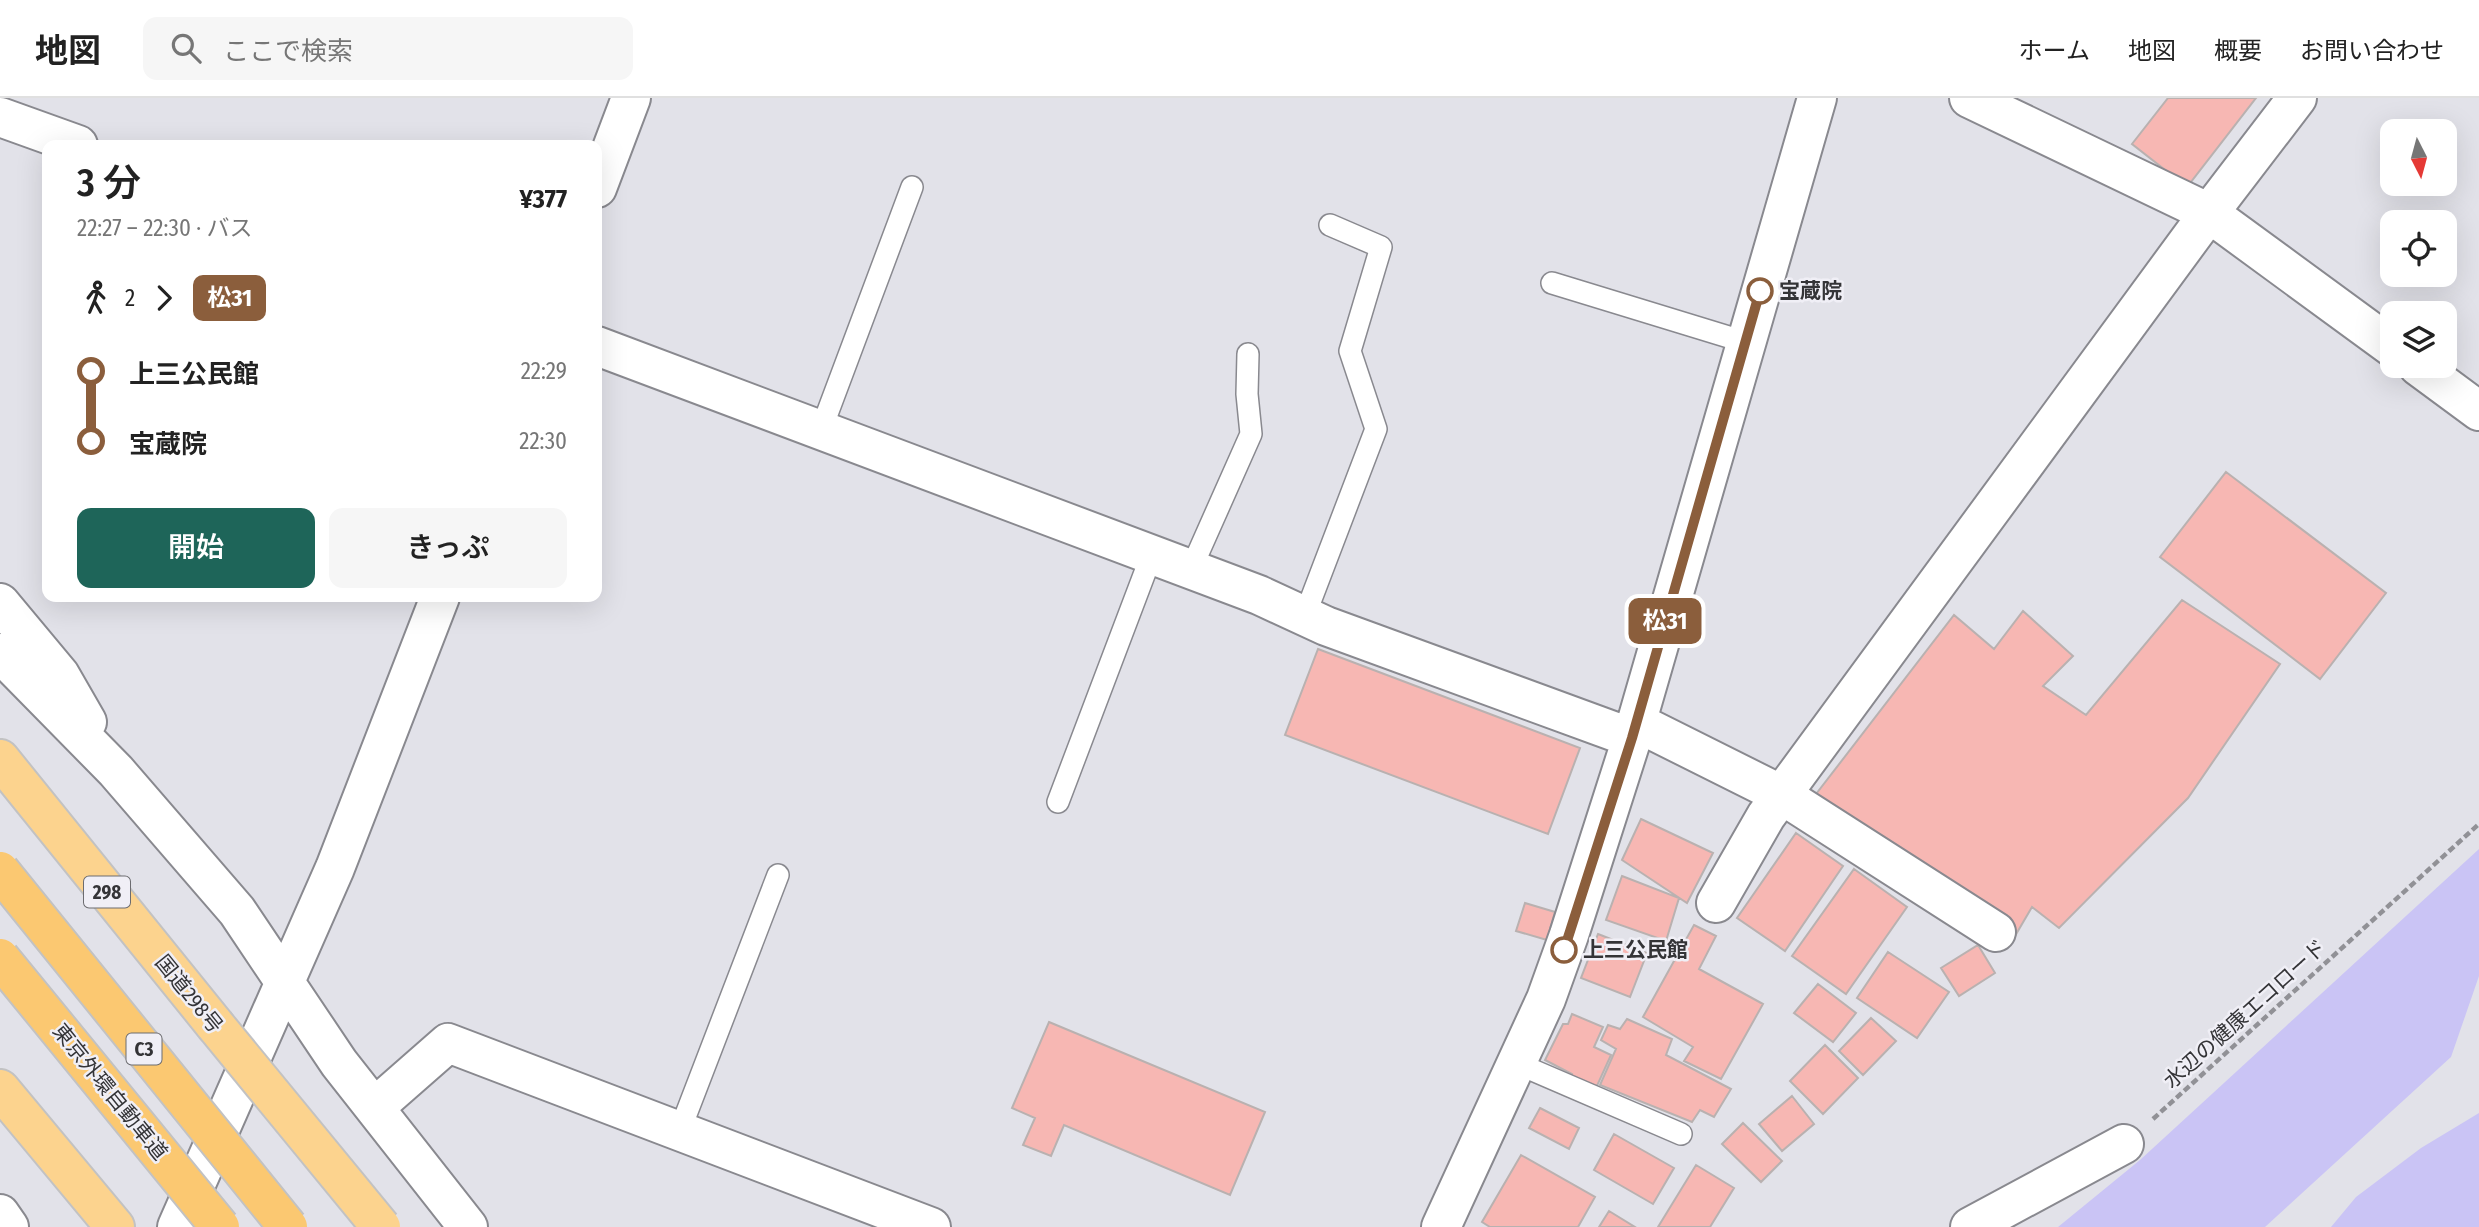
<!DOCTYPE html>
<html lang="ja">
<head>
<meta charset="utf-8">
<style>
  :root { --surface:#fff; --page:#f6f6f6; --text:#222; --muted:#767676; --line:#e0e0e0; --accent:#1e6559 }
  body { margin:0; font-family:"Fira Sans Condensed","Noto Sans JP",sans-serif; background:var(--page); color:var(--text); height:100vh; display:flex; flex-direction:column; font-size:26px; white-space:nowrap }
  * { box-sizing:border-box; margin:0 }
  p { font-size:23px; color:var(--muted) }
  .icon { flex:none; width:38px; height:38px; fill:none; stroke:currentColor; stroke-width:2; stroke-linecap:round; stroke-linejoin:round }
  .map { position:relative; flex:1; overflow:hidden }
  .drawer { position:absolute; left:42px; top:42px; width:560px; height:462px; display:flex; flex-direction:column; background:var(--surface); border-radius:14px; box-shadow:0 7px 28px #0002 }
  .drawer>* { flex:none }
  .badge { padding:0 14px; border-radius:10px; font-size:24px; line-height:46px }
  .needle { width:46px; rotate:174deg }
  .fabs { position:absolute; left:2380px; top:21px; display:grid; gap:14px }
  .fabs a { display:grid; place-items:center; width:77px; height:77px; border-radius:14px; background:var(--surface); box-shadow:0 7px 28px #0002; font-size:35px }
  .map>.badge { position:absolute; translate:-50% -50%; box-shadow:0 0 0 4px #fff }
  .legs { display:flex; align-items:center; gap:10px; height:77px; padding:0 35px; font-size:23px }
  .legs p { margin-inline-start:auto }
  .summary { display:flex; align-items:center; justify-content:space-between; height:119px; padding:0 35px }
  h1 { font-size:38px; font-weight:600; line-height:52px }
  .button { display:flex; gap:14px; margin-top:auto; padding:14px 35px }
  .button a { flex:1; height:80px; border-radius:14px; background:var(--accent); color:#fff; font-size:28px; font-weight:600; line-height:80px; text-align:center }
  .button a+a { background:var(--page); color:var(--text) }
  ul { padding:0 35px; list-style:none }
  li { display:flex; align-items:center; gap:24px; height:70px; font-size:26px }
  li i { display:grid; place-items:center; width:10px; height:100%; margin:0 9px; background:currentColor }
  li i::after { content:''; width:18px; height:18px; margin:-9px; border:5px solid; border-radius:50%; background:var(--surface) }
  li p { margin-inline-start:auto }
  li:first-child i { background:linear-gradient(#0000 50%,currentColor 0) }
  li:last-child i { background:linear-gradient(currentColor 50%,#0000 0) }
  header { display:flex; align-items:center; gap:42px; box-sizing:border-box; height:98px; padding:0 35px; background:var(--surface); border-bottom:2px solid var(--line) }
  header strong { font-size:33px }
  nav { display:flex; gap:38px; margin-inline-start:auto; font-size:24px }
  .search { width:490px; height:63px; background:var(--page); display:flex; align-items:center; gap:18px; box-sizing:border-box; padding:0 24px; border-radius:14px; color:var(--muted); font-size:26px }
  .map>svg:first-child { display:block }
</style>
</head>
<body>
<header>
<strong>地図</strong>
<div class="search"><svg class="icon" aria-label="search" viewBox="0 0 24 24"><circle cx="10" cy="10" r="6"/><path d="M15 15l6 6"/></svg>ここで検索</div>
<nav><a>ホーム</a><a>地図</a><a>概要</a><a>お問い合わせ</a></nav>
</header>
<div class="map">
<svg width="2479" height="1129" viewBox="0 0 2479 1129">
  <rect width="100%" height="100%" fill="#e2e2e9"/>
  <path fill="#cac4f5" d="M2479,751V878L2451,959L2265,1129H2058L2140,1062Z
    M2479,1015V1129H2331L2356,1099L2421,1050Z"/>
  <path fill="#f7b7b3" stroke="#b9b1b0" stroke-width="2" d="M2168,0H2256L2187,89L2132,46Z
    M2226,374L2386,495L2320,581L2160,459Z
    M2182,502L2280,566L2188,700L2059,830L2032,809L2015,838L1813,700L1954,517L1994,551L2023,513L2073,558L2043,588L2086,617Z
    M1318,551L1580,650L1548,736L1285,637Z
    M1641,721L1713,755L1687,805L1622,762Z
    M1796,735L1843,768L1785,853L1737,820Z
    M1854,771L1907,809L1846,896L1792,858Z
    M1622,778L1679,800L1666,843L1606,822Z
    M1525,805L1555,814L1547,842L1516,833Z
    M1694,827L1716,838L1699,871L1763,906L1721,981L1684,963L1693,949L1643,919Z
    M1598,836L1647,855L1630,899L1581,880Z
    M1978,847L1995,875L1959,898L1941,870Z
    M1888,854L1949,894L1917,940L1857,900Z
    M1818,886L1856,915L1833,944L1794,915Z
    M1572,916L1603,929L1594,949L1611,957L1596,990L1571,980L1572,976L1545,962L1563,926H1568Z
    M1871,920L1896,943L1863,977L1839,953Z
    M1627,921L1672,941L1666,957L1731,991L1714,1019L1700,1012L1692,1024L1600,987L1616,951L1601,942L1608,927L1620,931Z
    M1049,924L1265,1014L1230,1097L1064,1027L1051,1058L1023,1047L1035,1020L1012,1010Z
    M1825,947L1858,980L1823,1016L1790,983Z
    M1792,998L1814,1026L1782,1053L1759,1026Z
    M1540,1010L1579,1030L1569,1051L1529,1030Z
    M1743,1025L1782,1063L1761,1084L1722,1046Z
    M1614,1036L1674,1070L1653,1106L1594,1072Z
    M1521,1057L1595,1099L1578,1129H1490L1482,1124Z
    M1696,1067L1734,1090L1710,1129H1658Z
    M1609,1113L1635,1129H1599Z"/>
  <g fill="none" stroke-linecap="round" stroke-linejoin="round">
    <g stroke="#89898f" stroke-width="24">
      <path id="service" d="M1552,185L1745,244
        M821,332L912,89
        M1191,471L1251,336L1247,296L1248,256
        M1305,517L1376,331L1350,253L1381,149L1330,127
        M1058,704L1152,456
        M1516,965L1681,1036
        M680,1032L778,777"/>
    </g>
    <g stroke="#89898f" stroke-width="42">
      <path id="minor" d="M1969,0L2209,115L2392,249
        M0,19L78,47
        M597,90L631,0
        M597,248L1259,497L1326,528L1632,640
        M2418,268L2479,313
        M0,505L60,577L87,624
        M0,555L116,673L237,813L339,965L468,1129
        M1636,624L1782,697L1996,834
        M1716,805L1766,718L2209,115L2297,0
        M375,1009L448,945L931,1129
        M0,1116L9,1129
        M177,1129L335,770L440,499
        M1441,1129L1546,901L1569,837L1632,640L1817,0
        M1970,1129L2124,1046"/>
    </g>
    <g stroke="#c2c2c3" stroke-width="42">
      <path id="trunk" d="M0,661L215,927
        M0,991L115,1129"/>
    </g>
    <path stroke="#919196" stroke-width="4.5" stroke-dasharray="7 3.5" stroke-linecap="butt" d="M2153,1021L2479,726"/>
    <use href="#service" stroke="#fff" stroke-width="21"/>
    <use href="#minor" stroke="#fff" stroke-width="38"/>
    <use href="#trunk" stroke="#fcd38e" stroke-width="38"/>
    <g stroke="#c2c2c3" stroke-width="42" stroke-linecap="butt">
      <path id="trunk-bridge" d="M215,927L381,1129"/>
    </g>
    <g stroke="#c2c2c3" stroke-width="42" stroke-linecap="butt">
      <path id="motorway-bridge" d="M0,773L288,1129
        M0,860L220,1129"/>
    </g>
    <use href="#trunk-bridge" stroke="#fcd38e" stroke-width="38"/>
    <use href="#motorway-bridge" stroke="#fbc871" stroke-width="38"/>
  </g>
  <g fill="none" stroke-linecap="round" stroke-linejoin="round">
    <g stroke="#fff" stroke-width="16">
      <path id="line-1" d="M1564,852L1632,640L1760,193"/>
    </g>
    <use href="#line-1" stroke="#8b5e3c" stroke-width="10"/>
  </g>
  <g fill="#fff" stroke="#8b5e3c" stroke-width="3.5">
    <circle cx="1760" cy="193" r="12"/>
    <circle cx="1564" cy="852" r="12"/>
  </g>
  <g text-anchor="middle" dominant-baseline="central" stroke-width="5" stroke-linejoin="round" paint-order="stroke">
    <g fill="#f0eff6" stroke="#6c6c70" stroke-width="2">
      <rect x="84" y="778.5" width="46" height="31" rx="5"/>
      <rect x="126.5" y="935.5" width="35" height="31" rx="5"/>
    </g>
    <g font-size="19" font-weight="bold" fill="#343437">
      <text x="107" y="794">298</text>
      <text x="144" y="951">C3</text>
    </g>
    <g font-size="21" font-weight="bold" fill="#343437" stroke="#f0eff6" text-anchor="start">
      <text x="1779" y="193">宝蔵院</text>
      <text x="1583" y="852">上三公民館</text>
    </g>
    <g font-size="21" fill="#343437" stroke="#f0eff6">
      <text transform="translate(189 896) rotate(51)">国道298号</text>
      <text transform="translate(2245 916) rotate(-42)">水辺の健康エコロード</text>
      <text transform="translate(110 994) rotate(51)">東京外環自動車道</text>
    </g>
  </g>
</svg>
<div class="fabs">
<a><svg class="needle" viewBox="-14 -14 28 28"><path d="M0-13l5 13h-10z" fill="#e53935"/><path d="M0 13l5-13h-10z" fill="#767676"/></svg></a>
<a><svg class="icon" aria-label="locate" viewBox="0 0 24 24"><circle cx="12" cy="12" r="6"/><path d="M12 2v4M12 18v4M2 12h4M18 12h4"/></svg></a>
<a><svg class="icon" aria-label="layers" viewBox="0 0 24 24"><path d="M12 4l9 5-9 5-9-5zM3 14l9 5 9-5"/></svg></a>
</div>
<b class="badge" style="left:1665px;top:523px;background:#8b5e3c;color:#fff">松31</b>
<section class="drawer">
<div class="summary"><div><h1>3 分</h1><p>22:27 – 22:30 · バス</p></div><b>¥377</b></div>
<div class="legs"><svg class="icon" aria-label="walk" viewBox="0 0 24 24"><circle cx="13" cy="4" r="2"/><path d="M13 8l-2 6 4 7M11 14l-3 7M7 12l3-4h3l4 4"/></svg>2<svg class="icon" aria-label="forward" viewBox="0 0 24 24"><path d="M9 5l7 7-7 7"/></svg><b class="badge" style="background:#8b5e3c;color:#fff">松31</b></div>
<ul>
<li><i style="color:#8b5e3c"></i><b>上三公民館</b><p>22:29</p></li>
<li><i style="color:#8b5e3c"></i><b>宝蔵院</b><p>22:30</p></li>
</ul>
<div class="button"><a>開始</a><a>きっぷ</a></div>
</section>
</div>
</body>
</html>
